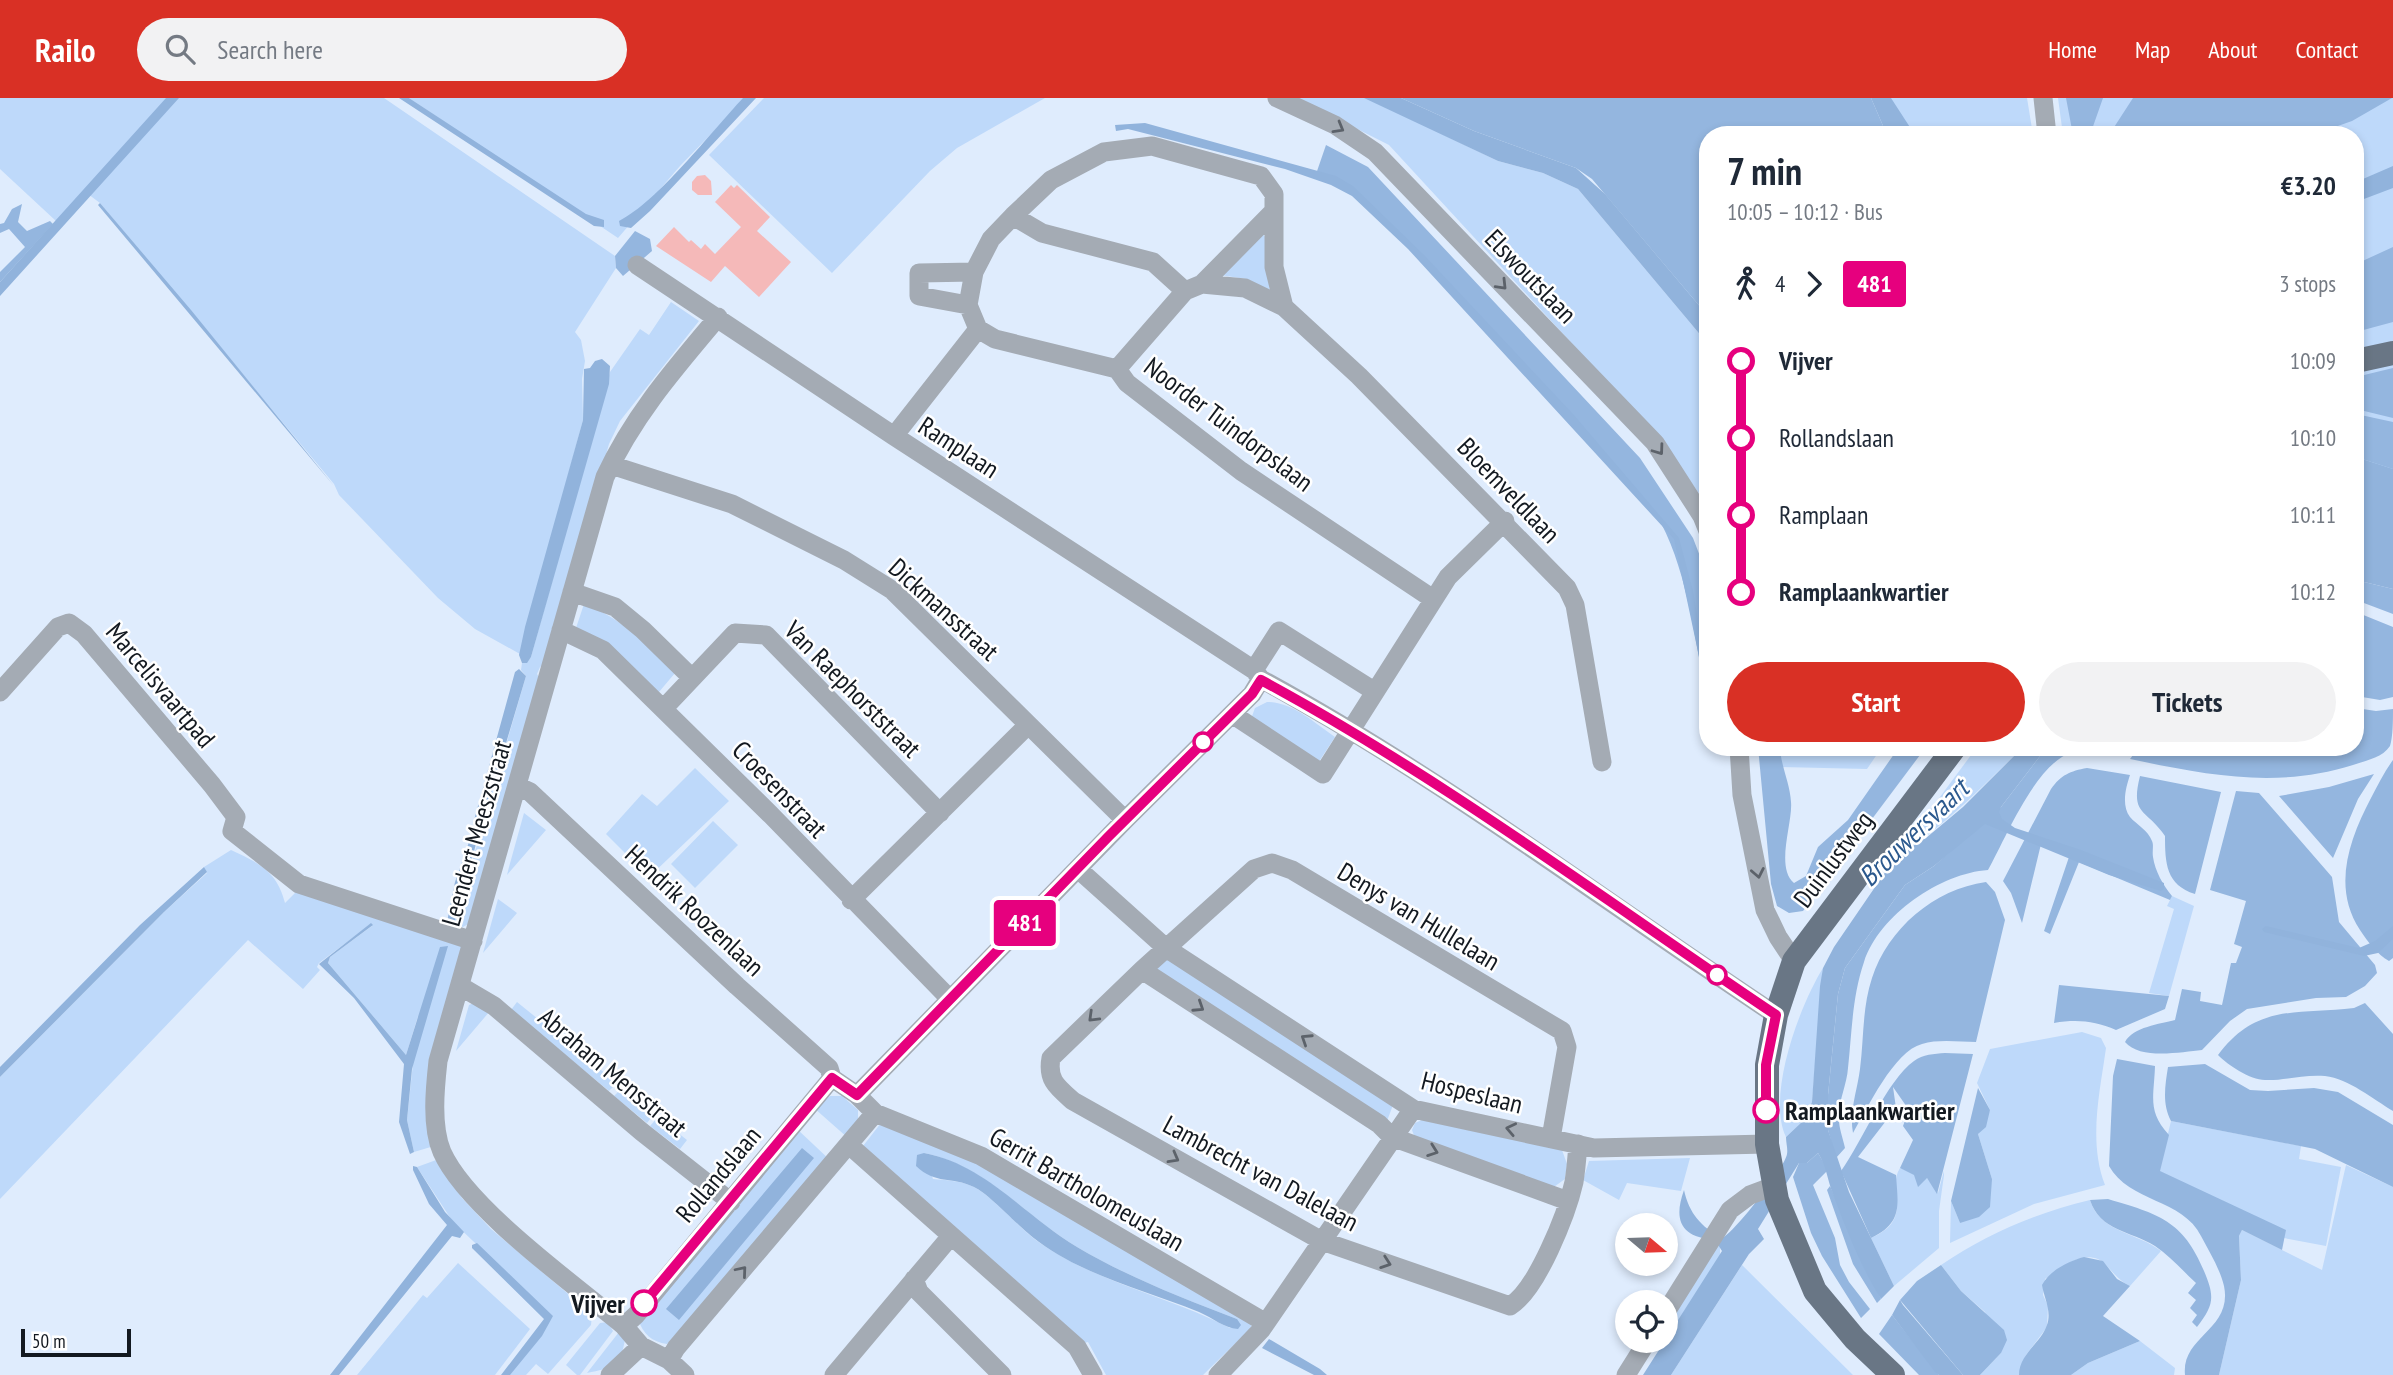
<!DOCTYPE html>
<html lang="en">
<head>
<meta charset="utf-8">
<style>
  :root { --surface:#fff; --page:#f2f2f3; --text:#1f2937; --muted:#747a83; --accent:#d93025 }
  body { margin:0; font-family:"PT Sans Narrow",sans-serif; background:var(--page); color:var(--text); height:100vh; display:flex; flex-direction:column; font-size:26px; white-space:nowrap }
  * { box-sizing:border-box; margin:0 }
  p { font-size:23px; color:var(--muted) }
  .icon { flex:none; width:38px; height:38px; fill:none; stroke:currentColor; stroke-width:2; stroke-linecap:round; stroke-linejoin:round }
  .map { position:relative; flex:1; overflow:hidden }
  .sheet { position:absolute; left:1699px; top:28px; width:665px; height:630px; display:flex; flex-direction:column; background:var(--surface); border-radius:28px; box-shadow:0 4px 10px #0003 }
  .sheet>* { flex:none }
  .badge { padding:0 14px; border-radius:5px; font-size:24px; line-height:46px }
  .needle { width:46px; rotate:109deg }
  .buttons { position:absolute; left:1615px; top:1115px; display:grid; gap:14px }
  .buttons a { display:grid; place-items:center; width:63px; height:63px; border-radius:50%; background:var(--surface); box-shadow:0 4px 10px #0003; font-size:35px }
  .scale { position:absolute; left:21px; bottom:18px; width:110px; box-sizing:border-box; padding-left:7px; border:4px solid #131920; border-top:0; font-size:19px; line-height:24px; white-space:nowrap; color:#131920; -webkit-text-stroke:5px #fff; paint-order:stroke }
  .map>.badge { position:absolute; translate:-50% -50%; box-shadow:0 0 0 4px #fff }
  .legs { display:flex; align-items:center; gap:10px; height:77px; padding:0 28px; font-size:23px }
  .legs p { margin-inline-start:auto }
  .headline { display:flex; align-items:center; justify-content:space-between; height:119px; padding:0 28px }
  h1 { font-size:38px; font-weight:700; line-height:52px }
  .button { display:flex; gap:14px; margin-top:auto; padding:14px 28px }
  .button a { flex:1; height:80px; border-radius:42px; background:var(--accent); color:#fff; font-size:28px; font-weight:700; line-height:80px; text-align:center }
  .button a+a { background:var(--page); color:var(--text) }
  ul { padding:0 28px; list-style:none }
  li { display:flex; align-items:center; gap:24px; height:77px; font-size:26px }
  li i { display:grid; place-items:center; width:10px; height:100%; margin:0 9px; background:currentColor }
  li i::after { content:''; width:18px; height:18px; margin:-9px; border:5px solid; border-radius:50%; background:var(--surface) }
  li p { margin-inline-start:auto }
  li:first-child i { background:linear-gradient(#0000 50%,currentColor 0) }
  li:last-child i { background:linear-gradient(currentColor 50%,#0000 0) }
  header { display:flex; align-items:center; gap:42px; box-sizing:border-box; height:98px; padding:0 35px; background:var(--accent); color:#fff }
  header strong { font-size:33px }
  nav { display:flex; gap:38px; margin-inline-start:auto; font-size:24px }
  .search { width:490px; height:63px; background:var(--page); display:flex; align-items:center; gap:18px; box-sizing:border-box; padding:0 24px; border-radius:38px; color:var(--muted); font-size:26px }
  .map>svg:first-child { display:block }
</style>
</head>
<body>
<header>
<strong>Railo</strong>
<div class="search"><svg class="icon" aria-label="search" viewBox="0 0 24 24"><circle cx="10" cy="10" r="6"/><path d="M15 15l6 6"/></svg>Search here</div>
<nav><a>Home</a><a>Map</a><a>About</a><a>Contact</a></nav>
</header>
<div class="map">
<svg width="2393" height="1277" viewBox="0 0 2393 1277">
  <rect width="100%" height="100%" fill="#dfecfd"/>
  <path fill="#bed9fa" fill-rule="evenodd" d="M0,0H384L615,158L616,170L575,234L581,242L585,263L582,281L583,322L520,556L475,531L438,500L339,397L334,386L100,105L88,96L56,123L0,71Z
    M409,0H746L680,68L618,140Z
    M764,0H1045L957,50L930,73L832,175L709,57Z
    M1296,0H1379L1444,37L1498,63L1543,75L1578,91L1708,246V408L1659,340L1389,47Z
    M1885,0H2027L2033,37H1906Z
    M2058,0H2138L2113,37H2063Z
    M2209,0H2393V469L2356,458V37H2240Z
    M1262,135L1266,140L1270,194L1246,181L1220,177Z
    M671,204L699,223L620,323L609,346L546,565L540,569L537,576L541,583L470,825L463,829L454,826L526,578L521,572L522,565L527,564L531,559L610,274L640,231L649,237Z
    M584,506C622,520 647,547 675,575L659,594L576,530Z
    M1267,604C1293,604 1314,625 1335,639L1318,665L1251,621L1255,610Z
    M1780,649H1882L1867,671L1781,669Z
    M1977,649H2019L2014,658C1976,694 1943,731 1897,757Z
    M695,670L729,703L649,779L606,736L642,696L657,708Z
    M524,715L546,732L507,777L509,769Z
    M713,723L738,747L695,790L671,766Z
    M231,752C259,765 277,773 285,805L298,792L461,847L462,855L434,1048L414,1054L407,1022L418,918L406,957L328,865L330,859L372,828L371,826L319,865L317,869L320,872L303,891L248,842L0,1101V979L164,814L207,775L204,769Z
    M2172,798L2194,808L2169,898L2149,895L2174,811L2167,808Z
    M498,801L517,815L483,855Z
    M1167,859L1393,1007L1387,1023L1154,872Z
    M1823,870L1812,1004L1804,1022L1786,1039C1766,997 1800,907 1823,870Z
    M476,904L490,913L456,953L469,907Z
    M517,904L617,985L609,993L511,912Z
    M2082,934L2101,940L2106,950C2100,994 2088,1043 2105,1087L2034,1106L1950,1145L1951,1103L1960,1125L1992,1081L1978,1036L1990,1012L1977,985L1990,951Z
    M622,990L654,1016L647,1025L614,998Z
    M830,998H842L858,1012V1023L848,1040L814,1010Z
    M658,1019L687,1042L680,1051L650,1028Z
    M1422,1022L1562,1052L1567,1066L1565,1081L1551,1091L1415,1040L1412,1032L1415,1025Z
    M2171,1023L2301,1048L2299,1061L2341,1069L2326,1148L2284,1140L2159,1073Z
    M881,1025L965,1054L1253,1224L1250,1231L1203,1277H1106L1088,1244L1084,1245L863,1048ZM924,1055C985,1067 1025,1118 1077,1149C1128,1179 1182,1200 1237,1221L1230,1230C1169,1198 1097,1185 1040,1145C1020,1131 992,1098 974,1089C961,1083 947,1082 933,1081Z
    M797,1031L831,1063L667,1246C652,1244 643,1236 638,1221Z
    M1690,1060L1681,1093L1627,1085L1619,1102L1583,1082L1589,1063Z
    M439,1061L462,1100L491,1131L592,1216L591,1227L548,1276L536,1266L526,1277H506L552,1218L453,1124L417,1069Z
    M2346,1067L2393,1089V1277H2219L2241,1182L2239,1138L2242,1132L2322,1172Z
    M1900,1070L1927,1080L1938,1095L1944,1073V1077L1939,1113V1150L1894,1188L1871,1140C1916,1120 1885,1094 1900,1070Z
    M2090,1102C2100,1135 2137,1134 2161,1153L2130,1188C2118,1182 2114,1175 2105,1166C2087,1148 2060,1170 2045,1181L2043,1197L2048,1208L2047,1229L2026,1257L2019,1277H1980L2001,1255L1985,1214L1961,1193L1941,1167C1987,1136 2036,1115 2090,1102Z
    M1713,1144L1720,1148V1158L1666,1241V1214Z
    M458,1165L530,1231L495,1277H357L423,1197L427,1200Z
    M1742,1167L1853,1277H1671Z
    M608,1224L613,1233L580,1277H577L566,1267L600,1225Z
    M619,1234L625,1241C621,1268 612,1270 587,1275Z
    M2140,1243L2175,1270L2174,1277H2071L2088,1265Z"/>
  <path fill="#94b6df" d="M1401,0H1871L1887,37H1708V218L1592,81L1576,70L1474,33Z
    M2066,0H2103L2090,37H2073Z
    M2133,0H2392L2352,23L2335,29H2304L2280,37H2109Z
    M1326,47L1368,69L1640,360L1693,440L1708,479V606C1695,546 1689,479 1661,425L1413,153L1349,93L1315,79Z
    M22,106L18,124L27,133L50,123L53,126L0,184V174L25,149L9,131L0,135V126L4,125L12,111Z
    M635,133L650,141L652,153L623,178L616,170L615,158Z
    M2393,149V224L2356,234V166Z
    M2393,270V320L2356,311V279Z
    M2356,316L2393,324V371L2356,359Z
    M2356,482L2393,491V516L2356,502Z
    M2356,514L2393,529V599L2380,602L2356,598Z
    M2356,610L2376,613L2393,611C2393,621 2393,639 2390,648C2382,660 2367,662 2353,667C2276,691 2207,677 2130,661L2139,649H2356Z
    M1758,649H1780C1781,669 1790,685 1791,704C1793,725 1775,769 1794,785L1806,778L1818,749L1848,722L1899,649H1926L1803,813L1789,815L1777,808L1771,786Z
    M2047,649H2125L2117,658C2103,656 2087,651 2073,654C2036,664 2006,740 1988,772C1941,775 1879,817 1864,864C1852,899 1852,934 1848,970C1847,986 1839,1001 1839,1018C1838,1028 1843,1040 1845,1050L1836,1060L1828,1032V997L1838,896L1845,870L1905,787L1934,768L2001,709Z
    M2393,662V860L2389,863C2377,856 2368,844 2360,832C2332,789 2349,742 2371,700C2378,687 2384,674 2393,662Z
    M2087,670L2130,677C2126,689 2121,707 2130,719C2137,727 2148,732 2152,743C2154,747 2152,753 2153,759C2155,773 2163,787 2172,798L2170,802L2079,764L2050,836L2044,833L2069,759L2041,746L2022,825L2011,795L2003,783L2051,691C2061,677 2070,673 2087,670Z
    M2374,676L2358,701L2333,760L2279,698L2329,689Z
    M2140,678L2221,694L2195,796C2166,787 2165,765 2165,738C2146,710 2130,718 2140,678Z
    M2236,693L2259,695L2332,779L2339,824L2375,867L2377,875L2365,888L2346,899L2316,900L2247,911L2230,923L2202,952C2181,954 2140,962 2125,944C2133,929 2160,926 2175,922L2182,891L2201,894L2200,903L2222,907L2231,865H2236L2242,849L2234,846L2246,803L2210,792Z
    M1986,784L1995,794L2005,822L1976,944C1960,944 1938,941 1922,946C1894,953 1867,1011 1853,1035C1849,1013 1857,994 1860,971C1864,941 1862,910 1872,880C1888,831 1934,791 1986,784Z
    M2059,887L2169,898L2165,911L2116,932C2095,923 2077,921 2054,925Z
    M2365,905L2393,936V1013C2373,1001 2349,981 2325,978C2304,976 2284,983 2265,982C2250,982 2228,967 2218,957C2257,905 2296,917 2354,910Z
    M1945,955L1973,956L1937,1096L1927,1080L1918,1089L1914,1077L1900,1070L1913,1042L1903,1028L1909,1012L1893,989L1896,1010L1858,1059L1896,1077C1898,1107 1903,1125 1871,1140L1841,1073C1862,1044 1887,982 1914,963C1923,956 1934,956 1945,955Z
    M2117,961L2155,968C2154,999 2147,1013 2169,1037L2160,1073L2286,1132L2282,1152L2242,1132L2239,1138L2241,1182L2219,1277H2185C2181,1238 2233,1232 2224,1188C2220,1171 2209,1153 2201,1138C2183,1101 2129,1104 2109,1068L2113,978Z
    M2205,966L2250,992L2268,993L2314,990L2338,994L2393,1027V1089L2315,1051L2171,1023C2162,1006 2165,988 2168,969Z
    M1978,990L1990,1012L1986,1029L1978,1036L1992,1081L1990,1109L1979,1119L1960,1125L1951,1103Z
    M1818,1055L1828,1072L1813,1087L1835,1140L1840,1167L1849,1184L1870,1211L1861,1220L1822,1158L1811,1135L1793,1079L1799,1065H1807Z
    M1830,1088L1881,1201L1877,1205L1853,1166L1827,1092Z
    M2108,1101C2158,1116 2183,1122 2204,1173C2215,1199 2214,1207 2197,1229L2192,1224L2197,1217L2190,1210L2196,1202L2188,1195L2196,1185C2183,1173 2170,1158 2155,1148C2131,1133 2100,1133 2090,1102Z
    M2084,1159L2103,1163L2117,1181L2130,1188L2103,1218L2140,1243L2088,1265L2071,1277H2019C2019,1256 2041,1245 2047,1227C2052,1213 2044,1200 2042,1187C2050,1172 2069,1163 2084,1159Z
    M1941,1167L1961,1193L2004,1232L2007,1242L2001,1255L1980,1277H1963L1900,1202L1917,1183Z
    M1892,1217L1939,1277H1919L1879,1236Z"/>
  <path fill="#91b3dc" d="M166,0H179L0,198V184Z
    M399,0H409L586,116L604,122V129L594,128Z
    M743,0H756L650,113L631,130L620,128L619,123C657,104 712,33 743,0Z
    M1364,0H1401L1474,33L1576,70L1605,96L1708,218V246L1578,91L1543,75L1498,63Z
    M1871,0H1891L1915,37H1887Z
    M1145,25L1336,78L1353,88L1425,158L1573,316L1679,440L1693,493L1708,581L1704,582L1674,441L1408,151L1352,98L1331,87L1285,71L1128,31L1116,33L1115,27Z
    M2393,68V90L2356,104V84Z
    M100,105L191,212L334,388L98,107Z
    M602,261L610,268L609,286L531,559L527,565H522L519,557L525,529L583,322L584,271L590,270L595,263Z
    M2356,359L2393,371V491L2356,482Z
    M519,571L526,578L481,729H476L473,726L515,574Z
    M2019,649H2047L2001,709L1999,714L2002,721L2015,730L2081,752L2164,785V791L2161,793L2109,777L1985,726L1934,768L1905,787L1845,870L1838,896L1828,997V1032L1849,1094L1894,1188L1881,1201C1861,1169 1846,1131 1833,1096C1827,1081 1827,1069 1818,1055L1807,1065H1799L1758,1131L1764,1141L1749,1156L1671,1277H1643L1722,1153L1715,1142C1681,1139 1673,1123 1684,1092C1689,1115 1701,1129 1722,1140C1733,1136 1785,1070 1787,1056C1788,1051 1786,1045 1786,1039L1804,1022L1812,1004L1820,888L1823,870L1834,849L1897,757L1926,740L1963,709L2014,658Z
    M469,744L476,746L454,826L447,824L455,784Z
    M204,769L207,774L164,814L0,979V969L140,827Z
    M371,825L373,827L330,859L328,865L406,957L440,849L448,848L412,971L407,1022L414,1054L410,1056L399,1024L404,966L354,900L319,866Z
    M2266,828L2359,850L2375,843L2393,828V841L2378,855L2364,858L2264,834L2262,831Z
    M802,1050L814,1060L679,1222L666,1211Z
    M924,1055C985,1066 1025,1118 1077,1149C1128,1179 1182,1200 1237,1221L1241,1227L1238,1231C1224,1230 1213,1220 1199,1214C1145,1192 1087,1179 1039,1144C1020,1131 991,1097 974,1089C951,1078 936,1087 916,1068L917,1057Z
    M413,1068L417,1069L445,1114L464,1134L460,1140L452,1138L339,1277H330L447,1127L429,1106L413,1072Z
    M477,1145L553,1218L542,1238L510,1277H501L544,1221L472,1150V1147Z
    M1900,1202L1903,1207L1963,1277H1939L1935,1274L1892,1217Z
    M1269,1241L1320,1271L1327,1277H1314L1262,1250Z"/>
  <path fill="#f5b9b9" d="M705,77L711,83L712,97H698L692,92V84L697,78Z
    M731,87L734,90L737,87L770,119L757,133L791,164L759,199L725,168L711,184L656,148L674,129L689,144L691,142L701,151L705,146L715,156L741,129L715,104Z"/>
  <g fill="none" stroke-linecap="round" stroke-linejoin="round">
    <path stroke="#a4abb4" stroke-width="19" d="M1277,0L1335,27L1375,54L1655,345L1702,418L1708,433
      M2043,0L2047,37
      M1013,118L1042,135L1153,164L1185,193
      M637,167L894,338L1254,572L1261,581C1441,679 1605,804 1776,917
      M1202,186L1245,190L1284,209L1359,278L1567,490L1575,507L1602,664
      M968,207L919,198V175L974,174
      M978,231L968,207L974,174L991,141L1013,118L1051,82L1104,54L1152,48L1261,78L1274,96V169L1284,209
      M978,231L995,241L1117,271L1127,285L1241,373L1433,501
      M1117,271L1185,193L1202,186L1274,113
      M894,338L978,231
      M611,367L732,406L844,462L892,492L1125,722
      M572,494L615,509L643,532L691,579
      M561,532L603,552L771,717L950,901
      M1254,572L1279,533L1374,593
      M0,594L58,529L69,525L84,536L212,687L236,719L232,733L299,786L473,843
      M664,610L735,535L766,537L940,715
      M1232,616L1323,676L1448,479L1505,423
      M1739,649L1742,697L1765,812L1778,839L1794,863
      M517,688L530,694L737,888L829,970L832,980
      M1078,771L1166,850L1413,1011L1594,1050L1767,1046
      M851,802L1028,627
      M1142,872L1379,1026L1392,1039L1568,1103
      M460,888L494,908L642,1034L731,1104
      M857,997L1125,722L1252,596L1261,581
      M875,1015L981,1058L1266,1225
      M1551,1040L1567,949L1562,933L1292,772L1272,765L1254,771L1142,872L1051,960C1047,982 1057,989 1073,1003L1322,1143L1510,1208C1537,1192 1567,1115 1574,1084C1576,1072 1577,1058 1578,1046
      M849,1047L1077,1249L1093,1277
      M914,1181L919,1194L1002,1277
      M1666,1214L1730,1112L1750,1097L1774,1088
      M624,1228L636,1217L832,980
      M669,1262L676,1250L875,1015L857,997L832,980
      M610,1277L641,1248
      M685,1277L669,1262L641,1248L624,1228C575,1187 467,1110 442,1054C431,1028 435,990 438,963L605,379C633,318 675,270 718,219
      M834,1277L951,1138
      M1218,1277L1261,1232L1413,1011
      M1626,1277L1648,1242"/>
    <path stroke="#697685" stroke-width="24" d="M2356,263L2393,255
      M1893,1277L1855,1241L1815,1193L1777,1102L1767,1046V967L1776,917L1794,863L1955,649"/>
  </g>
  <defs><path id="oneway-chevron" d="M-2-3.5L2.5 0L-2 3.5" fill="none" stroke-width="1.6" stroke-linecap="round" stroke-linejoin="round" transform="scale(1.75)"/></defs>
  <g stroke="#5c626a">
    <use href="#oneway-chevron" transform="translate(1339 30) rotate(30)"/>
    <use href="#oneway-chevron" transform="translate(1502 187) rotate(46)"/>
    <use href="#oneway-chevron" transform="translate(1659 352) rotate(54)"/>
    <use href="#oneway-chevron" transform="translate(1758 775) rotate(79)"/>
    <use href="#oneway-chevron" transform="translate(1199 909) rotate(33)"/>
    <use href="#oneway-chevron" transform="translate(1093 919) rotate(136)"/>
    <use href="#oneway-chevron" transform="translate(1306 941) rotate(-147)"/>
    <use href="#oneway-chevron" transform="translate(1511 1031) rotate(-168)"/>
    <use href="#oneway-chevron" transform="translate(1433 1053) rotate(20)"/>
    <use href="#oneway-chevron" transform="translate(1174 1060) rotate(29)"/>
    <use href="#oneway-chevron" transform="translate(1386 1165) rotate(19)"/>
    <use href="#oneway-chevron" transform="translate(742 1173) rotate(-50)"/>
  </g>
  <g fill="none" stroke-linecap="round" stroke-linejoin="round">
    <g stroke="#fff" stroke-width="16">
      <path id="line-1" d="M644,1205L832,980L857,997L1109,738L1252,596L1261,582C1441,679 1606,803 1776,917L1766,967V1012"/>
    </g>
    <use href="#line-1" stroke="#e6007e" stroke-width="10"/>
  </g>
  <g fill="#fff" stroke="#e6007e" stroke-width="3.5">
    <circle cx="1203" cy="644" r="9"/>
    <circle cx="1717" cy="877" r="9"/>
    <circle cx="1766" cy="1012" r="12"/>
    <circle cx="644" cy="1205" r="12"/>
  </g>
  <g text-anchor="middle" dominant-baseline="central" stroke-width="5" stroke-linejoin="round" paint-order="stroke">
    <g font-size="26" fill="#131920" stroke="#fff">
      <text transform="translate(1531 178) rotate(46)">Elswoutslaan</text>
      <text transform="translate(1229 326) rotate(37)">Noorder Tuindorpslaan</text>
      <text transform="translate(959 349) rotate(33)">Ramplaan</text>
      <text transform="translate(1509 392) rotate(46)">Bloemveldlaan</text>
      <text transform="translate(944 511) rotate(42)">Dickmansstraat</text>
      <text transform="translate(161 587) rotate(50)">Marcelisvaartpad</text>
      <text transform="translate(853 591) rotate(45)">Van Raephorststraat</text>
      <text transform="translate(780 691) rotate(46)">Croesenstraat</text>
      <text transform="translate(476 735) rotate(-74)">Leendert Meeszstraat</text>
      <text transform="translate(1833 761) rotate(-53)">Duinlustweg</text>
      <text transform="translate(695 812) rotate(43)">Hendrik Roozenlaan</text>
      <text transform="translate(1419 818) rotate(31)">Denys van Hullelaan</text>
      <text transform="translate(613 974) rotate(40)">Abraham Mensstraat</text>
      <text transform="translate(1472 994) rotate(14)">Hospeslaan</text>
      <text transform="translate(1261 1075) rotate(28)">Lambrecht van Dalelaan</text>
      <text transform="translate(718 1076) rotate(-50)">Rollandslaan</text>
      <text transform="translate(1087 1091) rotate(30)">Gerrit Bartholomeuslaan</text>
    </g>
    <g font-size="26" font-weight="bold" fill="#131920" stroke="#fff" text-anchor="start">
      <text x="1785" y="1012">Ramplaankwartier</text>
      <text x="625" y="1205" text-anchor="end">Vijver</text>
    </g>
    <g font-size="28" font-style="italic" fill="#2b598e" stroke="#fff">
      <text transform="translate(1913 734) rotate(-44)">Brouwersvaart</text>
    </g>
  </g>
</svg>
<div class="buttons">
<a><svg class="needle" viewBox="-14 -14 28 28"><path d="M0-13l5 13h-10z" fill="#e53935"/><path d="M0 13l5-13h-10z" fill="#747a83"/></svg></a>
<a><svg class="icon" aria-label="locate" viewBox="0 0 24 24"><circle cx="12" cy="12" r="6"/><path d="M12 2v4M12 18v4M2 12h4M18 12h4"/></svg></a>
</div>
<div class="scale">50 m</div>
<b class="badge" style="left:1025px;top:825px;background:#e6007e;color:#fff">481</b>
<section class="sheet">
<div class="headline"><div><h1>7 min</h1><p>10:05 – 10:12 · Bus</p></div><b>€3.20</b></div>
<div class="legs"><svg class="icon" aria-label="walk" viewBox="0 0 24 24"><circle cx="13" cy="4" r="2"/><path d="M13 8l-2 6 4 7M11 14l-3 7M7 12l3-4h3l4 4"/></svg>4<svg class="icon" aria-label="forward" viewBox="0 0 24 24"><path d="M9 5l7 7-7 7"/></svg><b class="badge" style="background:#e6007e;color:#fff">481</b><p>3 stops</p></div>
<ul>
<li><i style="color:#e6007e"></i><b>Vijver</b><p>10:09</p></li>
<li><i style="color:#e6007e"></i><span>Rollandslaan</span><p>10:10</p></li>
<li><i style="color:#e6007e"></i><span>Ramplaan</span><p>10:11</p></li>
<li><i style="color:#e6007e"></i><b>Ramplaankwartier</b><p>10:12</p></li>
</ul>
<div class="button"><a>Start</a><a>Tickets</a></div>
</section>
</div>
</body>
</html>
